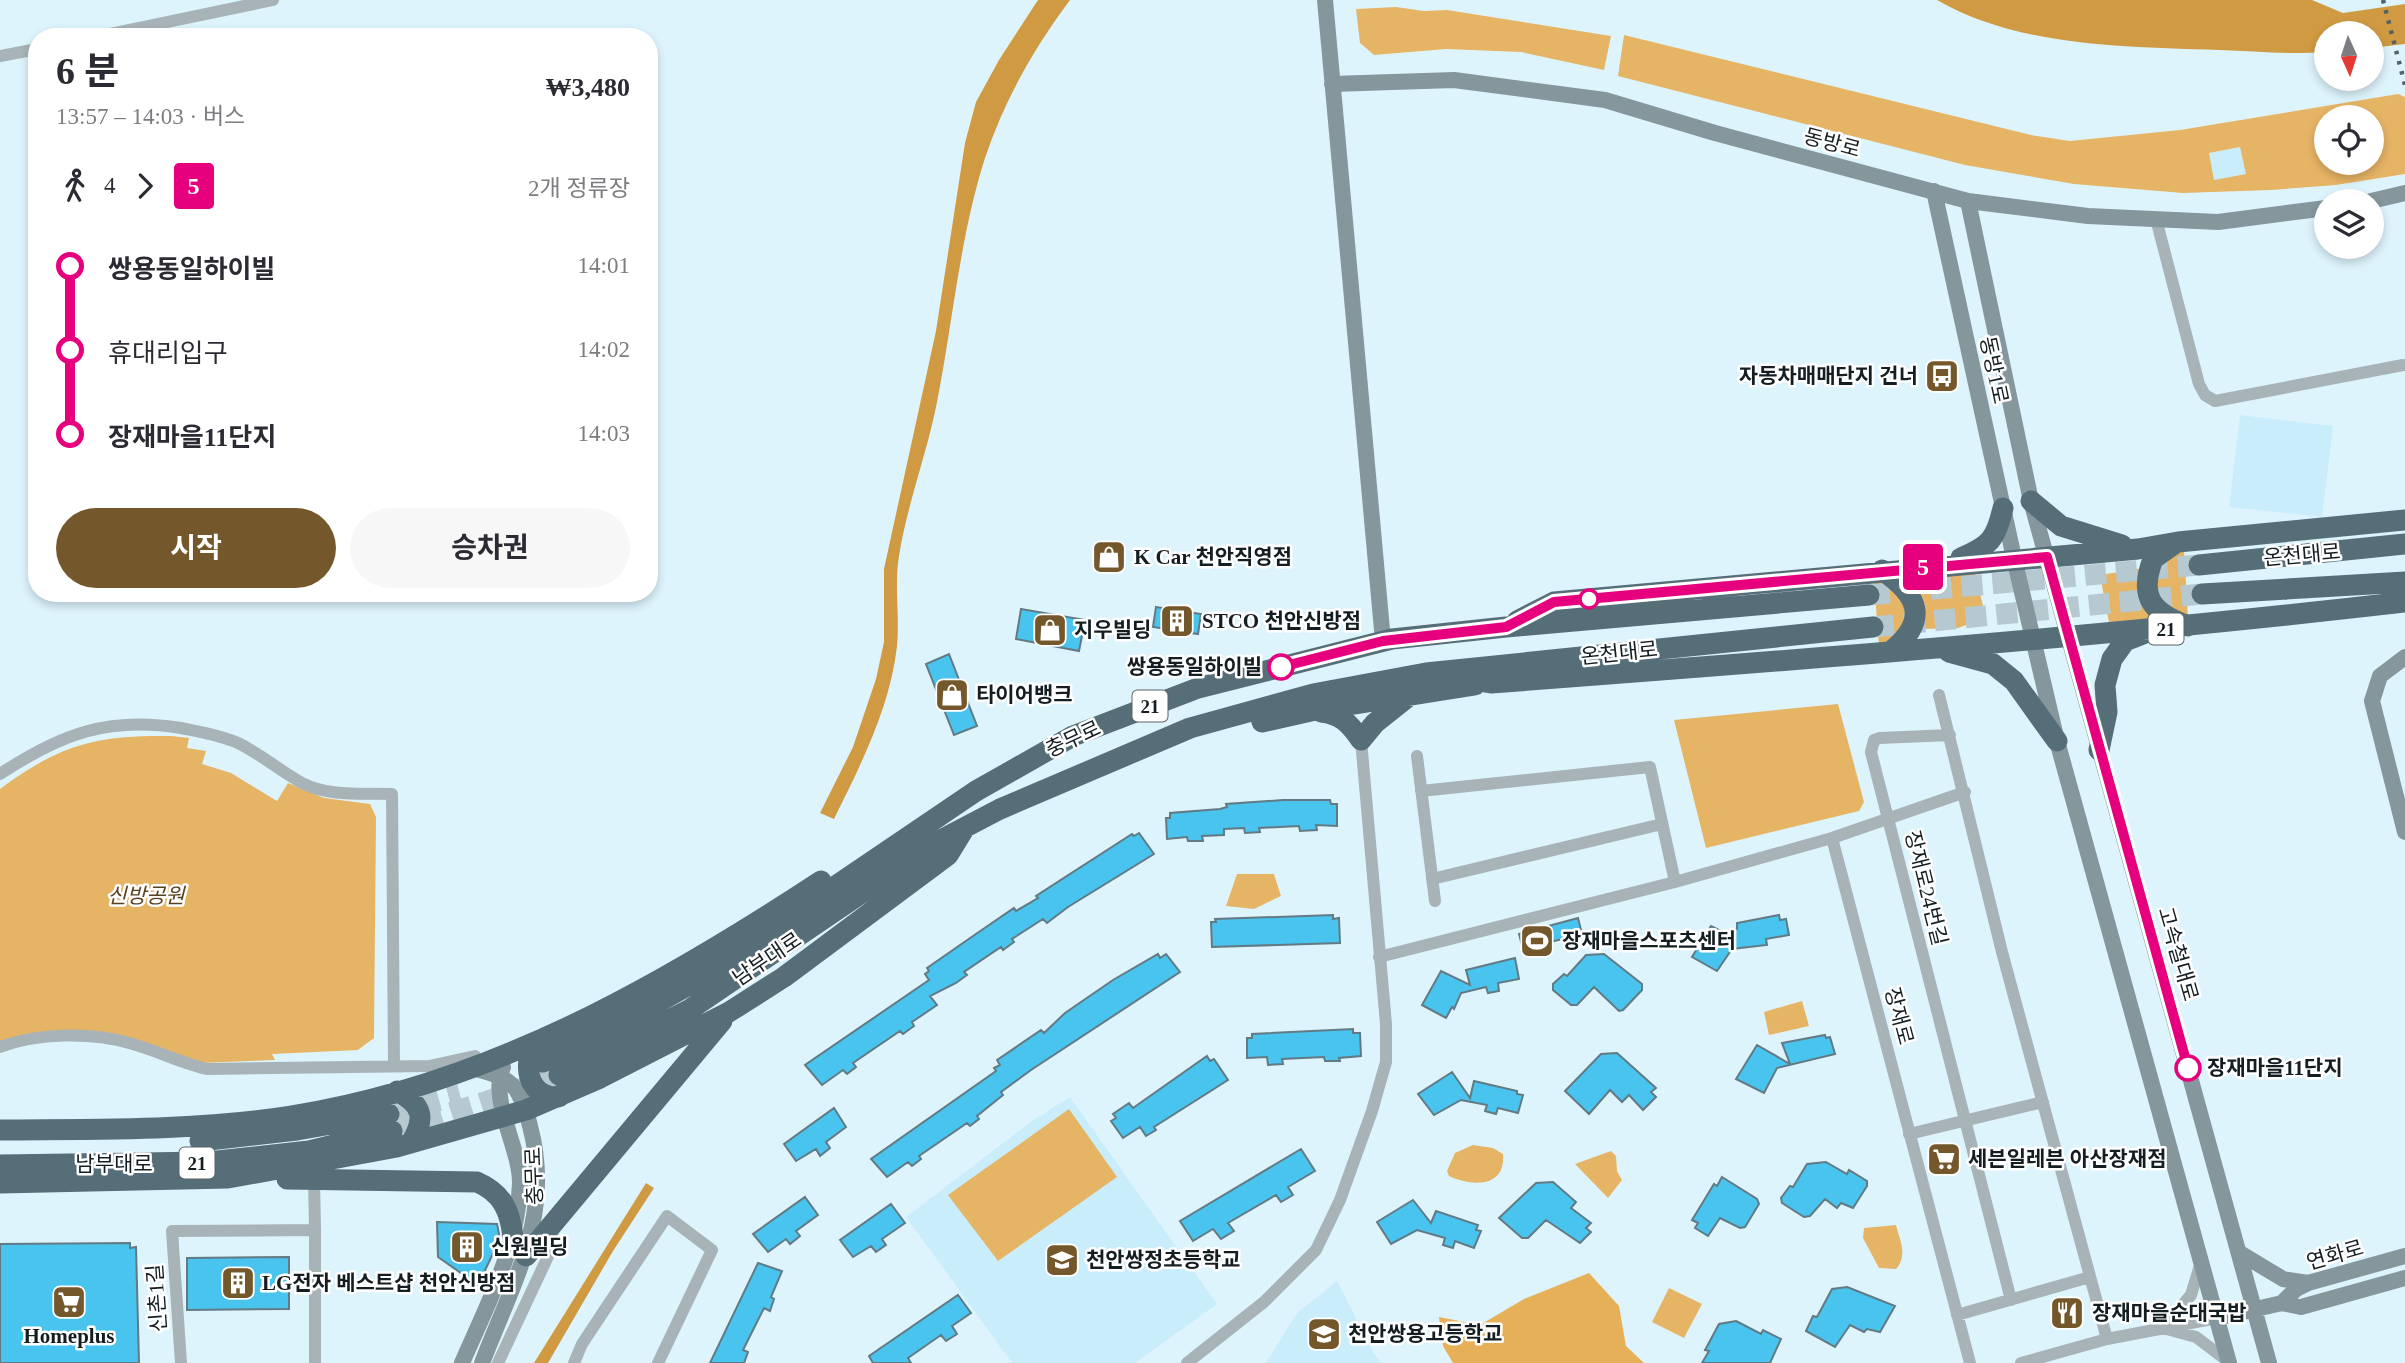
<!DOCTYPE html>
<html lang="ko">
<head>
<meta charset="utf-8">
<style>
  :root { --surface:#fff; --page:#f7f7f7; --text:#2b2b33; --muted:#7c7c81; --accent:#74582b }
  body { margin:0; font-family:"Times New Roman","Noto Sans KR",serif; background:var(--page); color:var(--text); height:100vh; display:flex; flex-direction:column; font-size:26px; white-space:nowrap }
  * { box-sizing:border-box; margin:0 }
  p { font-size:23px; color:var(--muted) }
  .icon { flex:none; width:38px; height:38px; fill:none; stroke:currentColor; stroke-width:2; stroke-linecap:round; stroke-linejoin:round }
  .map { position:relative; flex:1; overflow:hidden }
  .drawer { position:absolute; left:28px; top:28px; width:630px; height:574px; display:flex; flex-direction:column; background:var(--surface); border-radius:28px; box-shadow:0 4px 10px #0003 }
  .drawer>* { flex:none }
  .badge { padding:0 14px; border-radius:5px; font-size:24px; line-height:46px }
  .needle { width:46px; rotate:177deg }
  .controls { position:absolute; left:2314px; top:21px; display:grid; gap:14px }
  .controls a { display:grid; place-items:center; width:70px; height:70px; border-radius:50%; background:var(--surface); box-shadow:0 4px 10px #0003; font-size:35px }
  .map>.badge { position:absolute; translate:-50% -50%; box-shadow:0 0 0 4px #fff }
  .legs { display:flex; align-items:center; gap:10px; height:77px; padding:0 28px; font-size:23px }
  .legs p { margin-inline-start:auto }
  .headline { display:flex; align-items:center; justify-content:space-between; height:119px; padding:0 28px }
  h1 { font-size:38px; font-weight:700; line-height:52px }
  .cta { display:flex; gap:14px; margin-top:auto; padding:14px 28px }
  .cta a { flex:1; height:80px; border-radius:42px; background:var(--accent); color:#fff; font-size:28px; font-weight:700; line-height:80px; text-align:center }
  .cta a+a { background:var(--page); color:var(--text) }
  ul { padding:0 28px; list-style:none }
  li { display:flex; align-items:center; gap:24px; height:84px; font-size:26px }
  li i { display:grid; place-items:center; width:10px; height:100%; margin:0 9px; background:currentColor }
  li i::after { content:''; width:18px; height:18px; margin:-9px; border:5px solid; border-radius:50%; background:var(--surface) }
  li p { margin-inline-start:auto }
  li:first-child i { background:linear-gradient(#0000 50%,currentColor 0) }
  li:last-child i { background:linear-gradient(currentColor 50%,#0000 0) }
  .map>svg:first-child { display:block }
</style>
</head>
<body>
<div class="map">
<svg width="2405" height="1363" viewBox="0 0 2405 1363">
  <rect width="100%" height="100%" fill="#def4fd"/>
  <path fill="#caedfc" d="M2241,147L2246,174L2214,180L2209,153Z
    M2240,415L2333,426L2322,517L2229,507Z
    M1070,1097L1217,1304L1135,1363H1012L906,1217L1032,1121Z
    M1337,1281L1374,1354L1382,1363H1266L1297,1313Z"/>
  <path fill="#e6b465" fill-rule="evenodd" d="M1396,7L1424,11L1447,10L1611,36L1604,70L1521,52L1446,49L1374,55L1360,43L1356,9Z
    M1624,35L2031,135L2070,141L2180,130L2398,94L2405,97V174L2336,185L2271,190L2183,193L2074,184L1965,165L1618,76ZM2326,117H2371V163H2326ZM2240,147L2246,174L2214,180L2209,153Z
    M2184,550L2188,618L2162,605C2154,577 2153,562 2184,550Z
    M2144,568L2161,624L2110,628L2100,575Z
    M1974,569L1986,618L1958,628L1921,629C1931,610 1923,595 1911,578Z
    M1874,581L1886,583L1900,592L1907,617L1900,635L1879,646Z
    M1838,704L1864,802L1859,811L1706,848L1674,720Z
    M171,736L189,738L187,748L206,751L202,764L231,773L277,801L288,783L324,798L370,804L376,817L374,1038L358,1050L272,1054L275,1060L201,1063L136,1041H0V789C61,744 96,735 171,736Z
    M1237,874H1274L1281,896L1254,909L1226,906Z
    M1802,1001L1809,1026L1769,1035L1764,1012Z
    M1069,1109L1117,1177L998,1261L948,1195Z
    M1473,1145L1493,1148L1503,1154C1506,1189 1470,1186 1449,1176L1447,1171L1455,1153Z
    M1611,1151L1616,1156L1617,1171L1622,1180L1608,1198L1575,1164Z
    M1896,1225C1900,1241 1908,1255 1896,1269L1879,1268L1863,1238L1864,1228Z
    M1669,1288L1702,1304L1684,1338L1652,1322Z"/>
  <path fill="#e6b058" d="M1589,1273L1619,1306L1626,1346L1644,1363H1453L1443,1346L1439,1317L1480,1325L1524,1299Z"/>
  <path fill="#cf9a41" d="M1038,0H1070C1034,48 1004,101 985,158C960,236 953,321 937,402C927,453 907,505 899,556C894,586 900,616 897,646C890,708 861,764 834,819L820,813L853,747L876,679L884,642V569L936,331L965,143L976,102L999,60Z
    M1937,0H2312L2343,13L2405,4V44L2371,48V33H2326V52C2288,55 2256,51 2219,50C2127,47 2018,47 1937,0Z
    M646,1183L654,1188L613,1251L548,1363H534Z"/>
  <path fill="#48c4ee" stroke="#627a84" stroke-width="2" d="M1156,607L1201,614L1198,634L1153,627Z
    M1021,609L1085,620L1079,651L1016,639Z
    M949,654L977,726L954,735L926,664Z
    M1283,800H1330L1331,804H1337V826L1316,825L1317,830L1300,831L1299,826L1259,828L1260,832L1245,833L1244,828L1224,829V835L1202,836L1203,841H1188L1187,837L1167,839L1166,818H1170V813L1220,809L1227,807L1226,804Z
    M1139,833L1154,854L1068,907L1047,923L1043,919L1012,939L1014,942L1003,950L1001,947L964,972L967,975L956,983L930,996L937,1005L912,1022L914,1026L903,1034L900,1031L853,1063L856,1067L847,1074L843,1070L822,1085L805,1065L929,980L925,974L929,971L927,968L973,936L1014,908L1016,911L1038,898L1036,896L1132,834L1134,836Z
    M1333,915V919L1339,918L1340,943L1212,947L1211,922H1216L1215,919Z
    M1779,915L1780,920L1786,919L1789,935L1766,939L1767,945L1732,949L1717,971L1692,957L1711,926L1723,932L1737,929V923Z
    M1578,918L1582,934L1523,949L1519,934Z
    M1158,954L1160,958L1166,954L1180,972L1031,1070L1001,1092L1003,1095L977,1116L979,1119L970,1126L967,1123L919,1156L921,1159L912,1166L908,1162L887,1177L871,1159L996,1071L994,1068L1000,1065L997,1060L1041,1030L1044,1033L1065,1013L1113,980Z
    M1604,954L1642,984V990L1623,1010L1619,1011L1594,987L1577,1005H1571L1553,990V984L1564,974L1567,976L1586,955Z
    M1515,958L1519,979L1498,983L1499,991L1488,993L1486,987L1461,993L1454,1009L1452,1007L1446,1018L1422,1005L1441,971L1470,985L1466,970Z
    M1353,1029V1033H1360L1361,1056L1339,1058L1340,1061H1325L1324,1057L1282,1059L1283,1064L1268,1065L1267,1057L1247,1058V1038H1252V1034Z
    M1825,1035L1826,1038L1830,1037L1835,1054L1777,1068L1764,1093L1736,1079L1757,1045L1790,1064L1782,1043Z
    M1617,1053L1656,1088L1651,1092L1656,1097L1643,1110L1629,1095L1622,1102L1610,1090L1589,1114L1565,1091L1601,1054Z
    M1207,1056L1210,1061L1214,1059L1228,1080L1154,1127L1156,1130L1146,1136L1140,1127L1123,1138L1111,1121L1116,1118L1113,1114L1129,1103L1133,1108Z
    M1452,1072L1470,1098L1474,1081L1517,1091V1094L1523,1095L1518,1113L1498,1108L1496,1114L1485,1111L1487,1105L1461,1100L1434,1115L1418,1094Z
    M834,1108L846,1127L826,1142L830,1148L820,1156L816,1149L796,1161L784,1144Z
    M1301,1149L1315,1171L1288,1187L1293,1195L1281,1202L1276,1195L1228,1223L1234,1231L1221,1239L1213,1229L1193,1241L1180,1221Z
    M1826,1162L1847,1174L1849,1170L1867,1181V1186L1853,1208L1841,1203L1837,1208L1825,1199L1810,1216L1804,1217L1782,1203L1781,1198L1790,1186L1793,1187L1807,1164Z
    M1722,1177L1757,1199L1759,1204L1745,1227L1740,1228L1720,1218L1708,1236L1695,1228L1698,1223L1692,1220L1714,1184L1717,1186Z
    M1553,1182L1576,1202L1571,1208L1591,1223L1586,1228L1591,1232L1580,1243L1546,1220L1528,1238H1522L1499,1218L1536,1183Z
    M805,1197L818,1215L796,1231L800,1236L790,1244L786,1239L768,1252L753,1234Z
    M1413,1200L1431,1223L1436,1211L1478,1225L1476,1230L1481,1231L1474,1248L1455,1241L1453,1248L1443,1245L1445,1238L1417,1230L1391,1244L1377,1222Z
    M891,1204L905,1223L882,1239L886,1245L876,1252L871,1246L853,1257L840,1240Z
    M437,1222L497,1224L500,1239L478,1285L438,1257Z
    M130,1243V1248L136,1247L139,1363H0V1244Z
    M289,1257V1309L187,1310V1258Z
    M758,1263L782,1271L771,1297L774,1299L770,1311L764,1308L743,1350L748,1352L744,1363H710Z
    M1847,1287L1895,1306L1880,1332L1867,1329L1864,1332L1850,1325L1835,1347L1806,1331L1813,1316L1817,1317L1832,1289Z
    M958,1295L971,1313L952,1326L957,1334L946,1341L941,1335L908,1358L911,1363H873L869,1356Z
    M1736,1321L1761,1334L1763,1330L1781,1339L1770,1363H1702L1709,1351L1705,1350L1719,1324Z"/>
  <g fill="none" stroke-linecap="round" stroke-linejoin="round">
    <path stroke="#b6c9d1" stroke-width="21" stroke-dasharray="21 10" stroke-linecap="butt" d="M1869,595L2199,565
      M1873,627L2202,594
      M389,1114L460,1095
      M392,1131L485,1102L559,1075"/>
    <path stroke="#a8b3b8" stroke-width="12" d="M95,37L273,0
      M0,56L37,49
      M2156,219L2199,384L2205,395L2215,401L2403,365
      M1939,695L2002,952L2107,1339
      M1950,735L1880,738L1874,740L1871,752L2011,1300
      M1417,756L1435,901
      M0,774C61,734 108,716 181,728C201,732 220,735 238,743C261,754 280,771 302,783C329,797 362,793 392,794L394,1066
      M1421,791L1650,767L1675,882
      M1832,838L1965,792
      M1432,879L1662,824
      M1379,957L1675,882L1832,838L1970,1363
      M0,1047C37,1033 91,1032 129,1043C156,1050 180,1063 207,1069L429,1066L475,1056
      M1909,1134L2043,1102
      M2201,1262L2191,1295L2163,1328L2196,1337L2229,1362
      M1957,1315L2090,1277
      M181,1363L172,1231L315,1230L314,1179
      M315,1363V1230
      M498,1363L551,1250L553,1225
      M574,1363L582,1344L667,1216L712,1250L658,1363
      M1187,1363L1264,1302L1316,1250L1340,1200L1372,1111L1386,1062V1024L1361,740
      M2021,1363L2107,1339L2217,1318"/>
    <path stroke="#85969d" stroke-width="16" d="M1325,0L1383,641
      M1332,84L1454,80L1605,100L1715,133L1968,201L2088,216L2218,222L2326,208
      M1934,191L2014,558L2057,741L2229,1363
      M1968,201L2031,501L2269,1363
      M2371,201L2405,193
      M2405,657L2380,676L2372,701L2405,832
      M471,1068C512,1077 520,1085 530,1126C554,1215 513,1282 482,1363
      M2240,1253L2283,1279L2308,1283
      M2282,1303L2296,1289L2308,1283L2405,1256
      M2217,1318L2282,1303L2301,1307L2405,1278
      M462,1363C487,1305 518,1248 520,1183C520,1147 489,1101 503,1067"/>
    <path stroke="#566e78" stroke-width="21" d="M2031,501L2061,526L2122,545
      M2173,545L2153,559C2138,598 2153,613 2188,626
      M1961,558C1990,546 1996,539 2003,508
      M2199,565L2405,544
      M1882,570C1920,596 1929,621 1890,652
      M2202,594L2405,582
      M1517,621L1554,602L2138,549L2178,542L2405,520
      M1949,652L1993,664L2014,681L2057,741
      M1455,677L1491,683C1796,660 2101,637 2405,602
      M1321,712C1341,714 1350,724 1361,740L1375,723L1409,696
      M1262,722L1311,711L1475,685
      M2099,750L2107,712L2105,685L2112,659L2125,641L2143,634
      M541,1042L529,1060C526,1081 537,1098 559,1097
      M543,1062L599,1035L694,982L976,791L1073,736L1198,688L1392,639L1506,627L1869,595
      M559,1075L689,1010L935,843L1000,809L1190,728L1313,694L1426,673L1873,627
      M397,1091C423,1105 426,1118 411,1143
      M0,1130C97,1129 195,1131 291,1116C487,1085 658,988 821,881
      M200,1141L297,1130L389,1114
      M0,1165L208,1162L309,1151L392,1131
      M287,1179L477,1182C502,1193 510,1210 513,1237
      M0,1183L228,1178L397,1147L526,1110L600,1078L729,1012L784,977L948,855L964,829
      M526,1256L722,1021"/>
    <path stroke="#536167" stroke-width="4.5" stroke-dasharray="3.5 7" stroke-linecap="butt" d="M2383,0L2405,85"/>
  </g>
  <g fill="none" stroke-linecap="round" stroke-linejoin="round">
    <g stroke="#fff" stroke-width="16">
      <path id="line-1" d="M1281,667L1383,641L1506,627L1554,602L2047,557L2188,1068"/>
    </g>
    <use href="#line-1" stroke="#e6007e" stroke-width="10"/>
  </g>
  <defs>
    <g id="bus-square" transform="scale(1.75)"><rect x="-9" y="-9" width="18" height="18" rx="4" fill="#74582b" stroke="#fff"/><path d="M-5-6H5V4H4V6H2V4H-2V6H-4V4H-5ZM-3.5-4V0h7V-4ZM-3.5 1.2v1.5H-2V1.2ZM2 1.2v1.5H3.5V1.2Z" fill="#fff"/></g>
    <g id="shop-square" transform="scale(1.75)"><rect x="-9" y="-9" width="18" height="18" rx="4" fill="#74582b" stroke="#fff"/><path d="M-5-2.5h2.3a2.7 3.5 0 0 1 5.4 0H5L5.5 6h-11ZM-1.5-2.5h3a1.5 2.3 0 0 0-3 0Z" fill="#fff"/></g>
    <g id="building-square" transform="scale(1.75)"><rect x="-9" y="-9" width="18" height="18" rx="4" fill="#74582b" stroke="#fff"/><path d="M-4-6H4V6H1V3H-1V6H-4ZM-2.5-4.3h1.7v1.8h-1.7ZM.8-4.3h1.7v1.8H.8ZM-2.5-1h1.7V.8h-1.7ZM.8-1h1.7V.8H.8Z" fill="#fff"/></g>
    <g id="stadium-square" transform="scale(1.75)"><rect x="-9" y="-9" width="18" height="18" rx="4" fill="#74582b" stroke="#fff"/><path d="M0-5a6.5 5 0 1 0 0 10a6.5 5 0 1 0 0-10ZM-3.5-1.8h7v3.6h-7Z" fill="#fff"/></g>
    <g id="supermarket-square" transform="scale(1.75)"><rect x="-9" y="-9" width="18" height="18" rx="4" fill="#74582b" stroke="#fff"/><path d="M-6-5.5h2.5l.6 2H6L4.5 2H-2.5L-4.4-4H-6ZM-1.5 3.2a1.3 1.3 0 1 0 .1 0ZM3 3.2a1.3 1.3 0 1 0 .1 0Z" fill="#fff"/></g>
    <g id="school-square" transform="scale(1.75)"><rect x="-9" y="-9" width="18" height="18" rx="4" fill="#74582b" stroke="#fff"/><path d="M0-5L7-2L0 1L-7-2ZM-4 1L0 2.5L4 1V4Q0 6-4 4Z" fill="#fff"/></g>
    <g id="restaurant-square" transform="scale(1.75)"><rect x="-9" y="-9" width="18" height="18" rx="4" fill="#74582b" stroke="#fff"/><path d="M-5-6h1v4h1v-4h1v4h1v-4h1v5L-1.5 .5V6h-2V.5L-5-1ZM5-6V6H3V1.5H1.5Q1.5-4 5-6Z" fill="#fff"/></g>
  </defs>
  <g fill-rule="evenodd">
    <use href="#bus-square" x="1942" y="376"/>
    <use href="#shop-square" x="1109" y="557"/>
    <use href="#building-square" x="1177" y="621"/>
    <use href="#shop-square" x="1050" y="630"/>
    <use href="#shop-square" x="952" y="695"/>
    <use href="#stadium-square" x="1537" y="941"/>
    <use href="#supermarket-square" x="1944" y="1159"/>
    <use href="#building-square" x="467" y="1247"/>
    <use href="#school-square" x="1062" y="1260"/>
    <use href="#building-square" x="238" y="1283"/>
    <use href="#supermarket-square" x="69" y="1302"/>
    <use href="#restaurant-square" x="2067" y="1313"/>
    <use href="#school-square" x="1324" y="1334"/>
  </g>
  <g fill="#fff" stroke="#e6007e" stroke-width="3.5">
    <circle cx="1589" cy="599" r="9"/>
    <circle cx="1281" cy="667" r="12"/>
    <circle cx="2188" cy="1068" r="12"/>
  </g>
  <g text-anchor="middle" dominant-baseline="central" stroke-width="5" stroke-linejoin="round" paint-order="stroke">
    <g fill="#fff" stroke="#5a6264" stroke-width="2">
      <rect x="2148.5" y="613.5" width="35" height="31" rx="5"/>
      <rect x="1132.5" y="690.5" width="35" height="31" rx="5"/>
      <rect x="179.5" y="1147.5" width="35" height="31" rx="5"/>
    </g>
    <g font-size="19" font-weight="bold" fill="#141e22">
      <text x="2166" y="629">21</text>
      <text x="1150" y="706">21</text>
      <text x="197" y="1163">21</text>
    </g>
    <g font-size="21" fill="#141e22" stroke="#fff">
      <text transform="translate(1832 143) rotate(15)">동방로</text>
      <text transform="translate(1994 370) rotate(78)">동방1로</text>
      <text transform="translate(2302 555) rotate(-5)">온천대로</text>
      <text transform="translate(1619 653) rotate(-6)">온천대로</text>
      <text transform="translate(1073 739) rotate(-25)">충무로</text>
      <text transform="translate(1926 888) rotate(76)">장재로24번길</text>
      <text transform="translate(2178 954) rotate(74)">고속철대로</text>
      <text transform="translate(767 959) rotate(-34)">남부대로</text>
      <text transform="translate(1899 1016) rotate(75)">장재로</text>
      <text x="114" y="1164">남부대로</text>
      <text transform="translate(534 1176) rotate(-92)">충무로</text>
      <text transform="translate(2335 1255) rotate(-16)">연화로</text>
      <text transform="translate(157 1298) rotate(-94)">신촌1길</text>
    </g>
    <g font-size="21" font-weight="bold" fill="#141e22" stroke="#fff" text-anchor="start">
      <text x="1918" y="376" text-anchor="end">자동차매매단지 건너</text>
      <text x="1134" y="557">K Car 천안직영점</text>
      <text x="1202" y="621">STCO 천안신방점</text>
      <text x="1074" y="630">지우빌딩</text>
      <text x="976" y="695">타이어뱅크</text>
      <text x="1562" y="941">장재마을스포츠센터</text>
      <text x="1968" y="1159">세븐일레븐 아산장재점</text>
      <text x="491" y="1247">신원빌딩</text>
      <text x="1086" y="1260">천안쌍정초등학교</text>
      <text x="262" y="1283">LG전자 베스트샵 천안신방점</text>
      <text x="2092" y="1313">장재마을순대국밥</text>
      <text x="1348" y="1334">천안쌍용고등학교</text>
      <text x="69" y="1336" text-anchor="middle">Homeplus</text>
    </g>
    <g font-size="21" font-weight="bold" fill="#141e22" stroke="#fff" text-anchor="end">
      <text x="1262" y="667">쌍용동일하이빌</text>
      <text x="2207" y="1068" text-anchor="start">장재마을11단지</text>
    </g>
    <g font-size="21" font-style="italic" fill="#59421e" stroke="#fff">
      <text x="146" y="896">신방공원</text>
    </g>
  </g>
</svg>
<div class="controls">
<a><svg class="needle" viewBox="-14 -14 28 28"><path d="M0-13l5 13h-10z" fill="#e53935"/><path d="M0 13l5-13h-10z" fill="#7c7c81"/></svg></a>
<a><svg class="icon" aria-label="locate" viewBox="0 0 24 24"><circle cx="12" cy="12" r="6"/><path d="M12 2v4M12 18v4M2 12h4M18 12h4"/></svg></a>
<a><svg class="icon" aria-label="layers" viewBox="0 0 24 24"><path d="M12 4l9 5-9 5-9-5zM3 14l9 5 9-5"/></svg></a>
</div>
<b class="badge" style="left:1923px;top:567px;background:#e6007e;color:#fff">5</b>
<section class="drawer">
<div class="headline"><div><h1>6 분</h1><p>13:57 – 14:03 · 버스</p></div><b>₩3,480</b></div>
<div class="legs"><svg class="icon" aria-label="walk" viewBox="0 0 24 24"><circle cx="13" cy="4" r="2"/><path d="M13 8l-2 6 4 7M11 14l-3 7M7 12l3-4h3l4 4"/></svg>4<svg class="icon" aria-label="forward" viewBox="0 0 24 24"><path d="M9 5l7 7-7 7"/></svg><b class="badge" style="background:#e6007e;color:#fff">5</b><p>2개 정류장</p></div>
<ul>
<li><i style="color:#e6007e"></i><b>쌍용동일하이빌</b><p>14:01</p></li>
<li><i style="color:#e6007e"></i><span>휴대리입구</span><p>14:02</p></li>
<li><i style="color:#e6007e"></i><b>장재마을11단지</b><p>14:03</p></li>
</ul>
<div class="cta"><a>시작</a><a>승차권</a></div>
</section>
</div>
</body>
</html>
